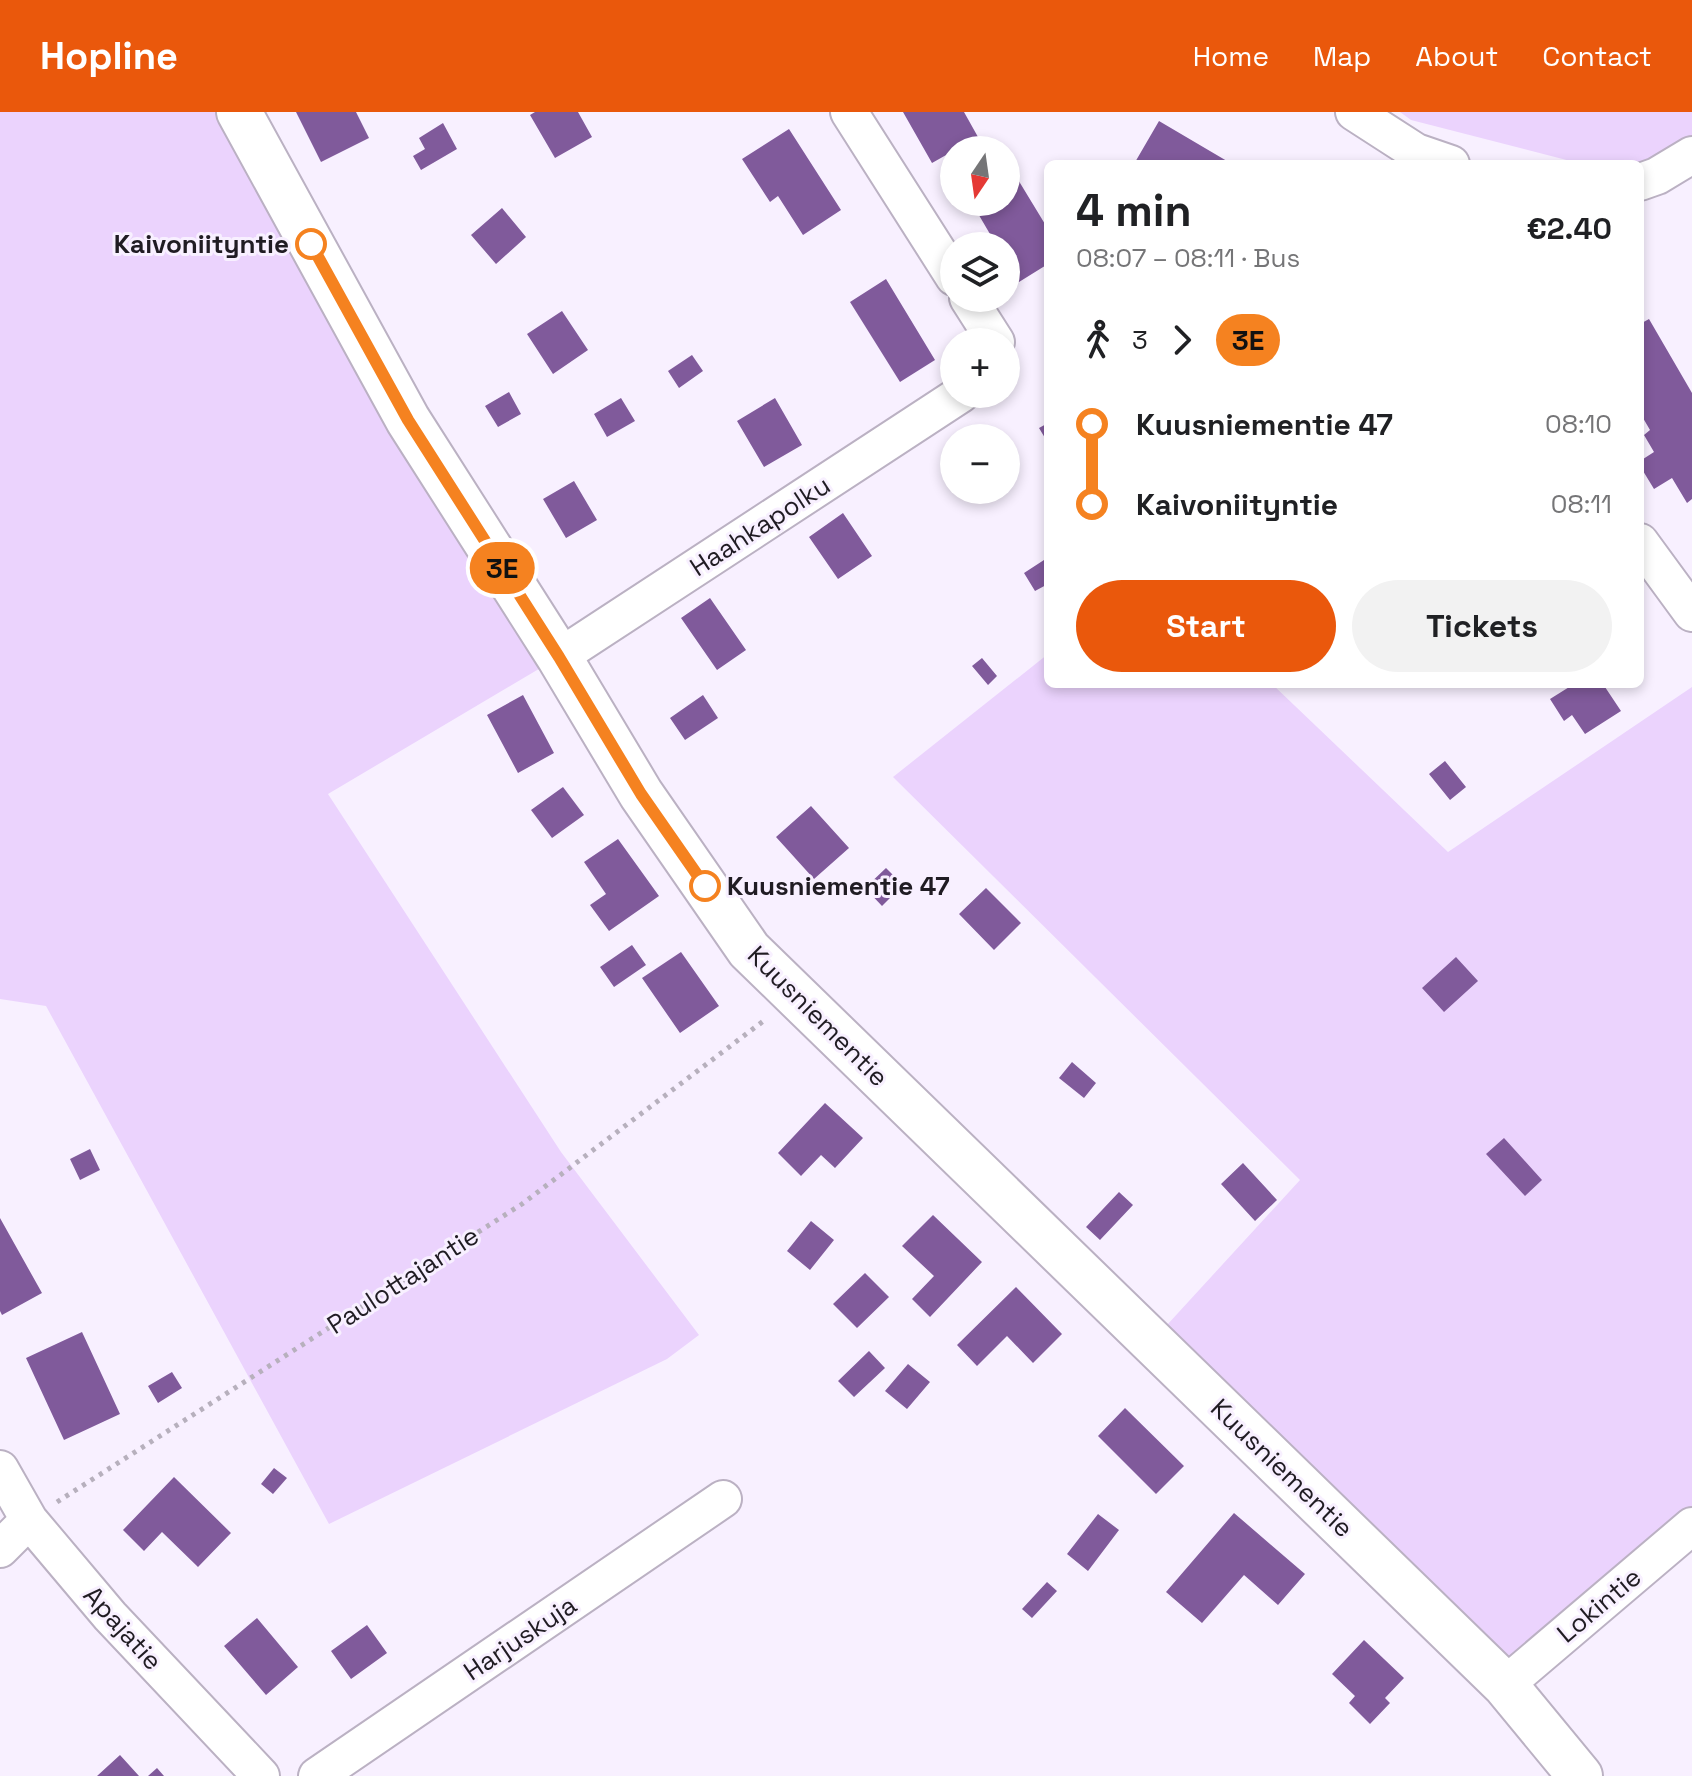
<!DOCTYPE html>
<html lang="en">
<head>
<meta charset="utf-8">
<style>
  :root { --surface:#fff; --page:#f2f2f2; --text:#202124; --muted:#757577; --accent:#ea580c }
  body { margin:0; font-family:"Space Grotesk",sans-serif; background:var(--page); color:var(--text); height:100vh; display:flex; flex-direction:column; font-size:30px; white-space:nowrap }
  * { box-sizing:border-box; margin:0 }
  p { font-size:26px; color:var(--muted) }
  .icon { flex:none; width:44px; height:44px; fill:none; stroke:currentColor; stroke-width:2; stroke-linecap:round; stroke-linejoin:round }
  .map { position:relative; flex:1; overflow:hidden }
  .panel { position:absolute; left:1044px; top:48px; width:600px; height:528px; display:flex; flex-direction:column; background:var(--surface); border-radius:12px; box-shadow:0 4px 12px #0003 }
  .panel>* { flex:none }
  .badge { padding:0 16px; border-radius:26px; font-size:28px; line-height:52px }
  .needle { width:52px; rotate:193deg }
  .tools { position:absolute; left:940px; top:24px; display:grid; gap:16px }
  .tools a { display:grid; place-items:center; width:80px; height:80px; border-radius:50%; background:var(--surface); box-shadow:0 4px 12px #0003; font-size:40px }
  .map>.badge { position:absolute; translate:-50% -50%; box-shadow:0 0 0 4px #fff }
  .legs { display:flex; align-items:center; gap:12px; height:88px; padding:0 32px; font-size:26px }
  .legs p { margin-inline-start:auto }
  .head { display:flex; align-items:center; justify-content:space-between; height:136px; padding:0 32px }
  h1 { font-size:44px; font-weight:800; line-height:60px }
  .primary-button { display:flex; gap:16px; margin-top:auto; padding:16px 32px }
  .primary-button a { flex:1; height:92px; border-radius:48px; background:var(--accent); color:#fff; font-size:32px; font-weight:800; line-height:92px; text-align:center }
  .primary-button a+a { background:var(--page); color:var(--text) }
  ul { padding:0 32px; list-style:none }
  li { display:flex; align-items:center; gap:28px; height:80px; font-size:30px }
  li i { display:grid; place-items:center; width:12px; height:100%; margin:0 10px; background:currentColor }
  li i::after { content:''; width:20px; height:20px; margin:-10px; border:6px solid; border-radius:50%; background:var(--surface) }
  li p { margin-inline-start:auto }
  li:first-child i { background:linear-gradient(#0000 50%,currentColor 0) }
  li:last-child i { background:linear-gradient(currentColor 50%,#0000 0) }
  header { display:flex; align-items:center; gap:48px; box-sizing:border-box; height:112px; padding:0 40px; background:var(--accent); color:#fff }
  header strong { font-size:38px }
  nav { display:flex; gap:44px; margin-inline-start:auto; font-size:28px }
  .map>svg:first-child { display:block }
</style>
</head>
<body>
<header>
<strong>Hopline</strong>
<nav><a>Home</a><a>Map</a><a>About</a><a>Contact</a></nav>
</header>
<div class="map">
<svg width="1692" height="1664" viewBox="0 0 1692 1664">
  <rect width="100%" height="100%" fill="#f8f0ff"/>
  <path fill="#ebd3fd" d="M0,0H239L559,545L328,682L561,1040L699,1223L667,1247L329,1412L46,894L0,887Z
    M1400,0H1692V43L1640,52H1582L1411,8Z
    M1048,542V572H1272L1448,740L1692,575V1410L1507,1556L1167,1213L1300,1068L893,665Z"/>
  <path fill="#805a9b" d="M296,0H356L369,26L321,50Z
    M535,0H578L592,25L555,46L530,3Z
    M903,0H964L978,25L932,51Z
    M1159,9L1232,52H1134Z
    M443,11L457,37L421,58L413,44L425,37L419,26Z
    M789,17L841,98L803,123L778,84L770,90L742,47Z
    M1017,66L1048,117V152L1019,170L1006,148V134H997L973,93L978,90H1006V73Z
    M502,96L526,125L496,152L471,123Z
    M886,167L935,248L900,270L850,190Z
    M562,199L588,238L553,262L527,222Z
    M1649,207L1692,281V387L1687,391L1672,366L1654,377L1640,354V349L1654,340L1644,323L1650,318L1643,306L1640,308V212Z
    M692,243L703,259L679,276L668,259Z
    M509,280L521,302L498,315L485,294Z
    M621,286L635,309L607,325L594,302Z
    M775,286L802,333L764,355L737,309Z
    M1048,311V331L1039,316Z
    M574,369L597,408L566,426L543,387Z
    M843,401L872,444L838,467L809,425Z
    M1044,448L1048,455V472L1035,479L1024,461Z
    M710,486L746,538L717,558L681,506Z
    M982,546L997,564L988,573L972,554Z
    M1574,572H1603L1621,599L1585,622L1572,603L1564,609L1550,587Z
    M523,583L554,641L518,661L487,603Z
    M703,583L718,606L685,628L670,606Z
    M1445,649L1466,675L1450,688L1429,662Z
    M563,675L584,703L552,726L531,698Z
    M811,694L849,736L814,767L776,725Z
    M618,727L659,784L609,819L590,793L606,782L584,750Z
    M886,756L903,773L882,794L865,776Z
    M986,776L1021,811L994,838L959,802Z
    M632,833L646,853L614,875L600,855Z
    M681,840L719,894L680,921L642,866Z
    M1456,845L1478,869L1444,900L1422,876Z
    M1072,950L1096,971L1084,986L1059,966Z
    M825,991L863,1026L835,1056L821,1043L801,1064L778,1041Z
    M1504,1026L1542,1068L1525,1084L1486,1042Z
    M90,1037L100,1058L80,1068L70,1047Z
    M1243,1051L1277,1088L1255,1109L1221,1072Z
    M1119,1080L1133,1093L1100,1128L1086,1115Z
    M933,1103L982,1150L930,1205L912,1187L934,1164L902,1134Z
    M0,1106L42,1181L2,1203L0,1199Z
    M811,1109L834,1128L810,1158L787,1139Z
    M865,1161L889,1185L857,1216L833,1192Z
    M1016,1175L1062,1222L1033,1251L1007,1224L977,1254L957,1233Z
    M82,1220L120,1302L64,1328L26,1246Z
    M869,1239L885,1256L854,1285L838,1269Z
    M908,1252L930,1270L907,1297L885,1279Z
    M172,1260L182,1276L158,1291L148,1274Z
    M1125,1296L1184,1354L1156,1382L1098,1324Z
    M274,1356L287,1366L273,1382L261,1372Z
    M174,1365L231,1421L198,1455L162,1420L144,1439L123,1418Z
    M1234,1401L1305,1462L1278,1493L1244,1463L1202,1511L1166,1480Z
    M1098,1402L1119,1418L1088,1459L1067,1442Z
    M1047,1470L1057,1479L1032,1506L1022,1497Z
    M257,1506L298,1555L266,1583L224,1534Z
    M367,1513L387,1541L351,1567L331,1539Z
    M1364,1528L1404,1566L1385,1586L1390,1591L1370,1612L1349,1591L1355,1584L1332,1562Z
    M120,1643L139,1664H97Z
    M157,1656L164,1664H148Z"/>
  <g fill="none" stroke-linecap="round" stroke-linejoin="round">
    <g stroke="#bbb1c3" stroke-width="40">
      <path id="street" d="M849,0L954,165
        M1354,0L1416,40L1451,52
        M1640,70L1657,64L1692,43
        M968,186L996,230
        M1640,430L1692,501
        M559,545L961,282
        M0,1357L29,1408L110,1504L261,1664
        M0,1437L29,1408
        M1505,1573L1692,1414
        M317,1664L723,1387"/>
    </g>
    <g stroke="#bbb1c3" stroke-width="48">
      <path id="secondary" d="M239,0L408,308L559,545L641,682L749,838L1505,1573L1580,1664"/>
    </g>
    <path stroke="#b7b0bd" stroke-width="5" stroke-dasharray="4 6" stroke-linecap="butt" d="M57,1390L522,1092L766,907"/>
    <use href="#street" stroke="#fff" stroke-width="36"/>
    <use href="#secondary" stroke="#fff" stroke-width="44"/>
  </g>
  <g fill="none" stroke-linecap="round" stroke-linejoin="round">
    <g stroke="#fff" stroke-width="18">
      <path id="line-1" d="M311,132L408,308L559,545L641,682L705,774"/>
    </g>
    <use href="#line-1" stroke="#f58220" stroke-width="12"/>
  </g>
  <g fill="#fff" stroke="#f58220" stroke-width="4">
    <circle cx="311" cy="132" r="14"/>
    <circle cx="705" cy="774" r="14"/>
  </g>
  <g text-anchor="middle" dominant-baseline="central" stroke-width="6" stroke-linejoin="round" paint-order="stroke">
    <g font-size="26" font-weight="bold" fill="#201c23" stroke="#f8f0ff" text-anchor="end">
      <text x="289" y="132">Kaivoniityntie</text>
      <text x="727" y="774" text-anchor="start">Kuusniementie 47</text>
    </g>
    <g font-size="26" fill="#201c23" stroke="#f8f0ff">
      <text transform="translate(760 414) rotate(-33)">Haahkapolku</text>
      <text transform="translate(818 904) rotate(45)">Kuusniementie</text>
      <text transform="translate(403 1168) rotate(-33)">Paulottajantie</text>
      <text transform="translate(1282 1356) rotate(44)">Kuusniementie</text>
      <text transform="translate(1599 1493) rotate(-40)">Lokintie</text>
      <text transform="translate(123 1516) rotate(48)">Apajatie</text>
      <text transform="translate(520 1526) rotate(-34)">Harjuskuja</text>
    </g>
  </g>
</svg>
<div class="tools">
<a><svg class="needle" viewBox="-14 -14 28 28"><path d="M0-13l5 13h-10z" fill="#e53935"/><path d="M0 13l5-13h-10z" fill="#757577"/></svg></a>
<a><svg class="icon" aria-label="layers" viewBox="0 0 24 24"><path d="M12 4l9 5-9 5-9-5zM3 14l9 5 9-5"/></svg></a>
<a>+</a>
<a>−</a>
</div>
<b class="badge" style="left:502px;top:456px;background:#f58220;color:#111">3E</b>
<section class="panel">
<div class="head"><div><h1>4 min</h1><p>08:07 – 08:11 · Bus</p></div><b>€2.40</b></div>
<div class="legs"><svg class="icon" aria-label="walk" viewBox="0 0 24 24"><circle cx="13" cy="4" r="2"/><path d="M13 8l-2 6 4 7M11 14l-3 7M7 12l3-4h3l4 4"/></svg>3<svg class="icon" aria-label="forward" viewBox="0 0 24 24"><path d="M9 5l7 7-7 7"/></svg><b class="badge" style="background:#f58220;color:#111">3E</b></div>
<ul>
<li><i style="color:#f58220"></i><b>Kuusniementie 47</b><p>08:10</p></li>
<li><i style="color:#f58220"></i><b>Kaivoniityntie</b><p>08:11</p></li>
</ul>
<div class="primary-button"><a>Start</a><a>Tickets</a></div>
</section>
</div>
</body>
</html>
